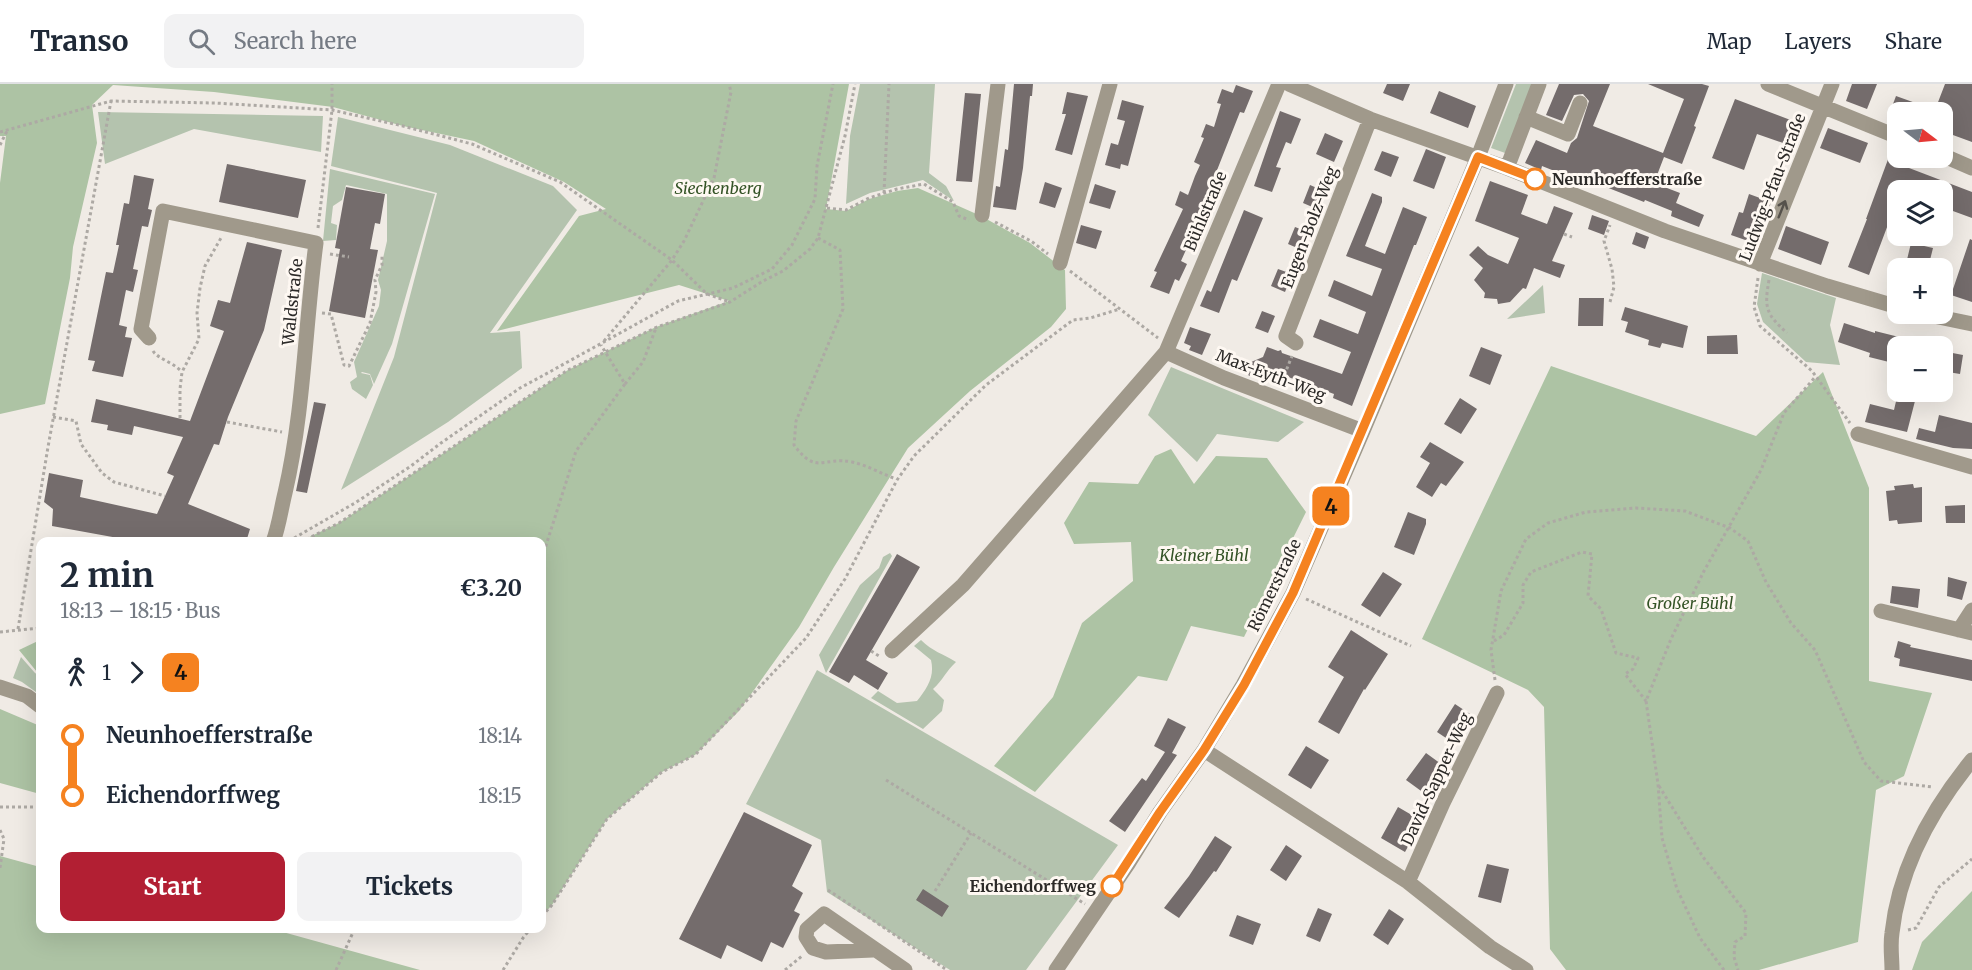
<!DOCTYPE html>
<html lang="en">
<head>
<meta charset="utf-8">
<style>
  :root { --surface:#fff; --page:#f2f2f3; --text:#1f2937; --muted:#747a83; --line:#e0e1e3; --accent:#b21f33 }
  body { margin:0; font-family:Merriweather,serif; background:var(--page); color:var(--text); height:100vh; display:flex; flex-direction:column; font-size:22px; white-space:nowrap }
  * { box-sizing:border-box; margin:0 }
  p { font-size:20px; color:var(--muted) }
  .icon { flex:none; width:33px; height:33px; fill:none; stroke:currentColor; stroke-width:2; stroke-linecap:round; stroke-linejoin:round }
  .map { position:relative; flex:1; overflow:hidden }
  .panel { position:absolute; left:36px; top:453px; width:510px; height:396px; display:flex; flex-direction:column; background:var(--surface); border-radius:12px; box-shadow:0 6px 24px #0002 }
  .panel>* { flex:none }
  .badge { padding:0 12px; border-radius:9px; font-size:21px; line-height:39px }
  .needle { width:39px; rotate:106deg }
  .buttons { position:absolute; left:1887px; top:18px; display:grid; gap:12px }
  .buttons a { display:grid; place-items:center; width:66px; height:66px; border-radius:12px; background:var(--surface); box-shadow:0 6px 24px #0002; font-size:30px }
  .map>.badge { position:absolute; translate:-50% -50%; box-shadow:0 0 0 3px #fff }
  .legs { display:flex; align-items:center; gap:9px; height:66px; padding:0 24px; font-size:20px }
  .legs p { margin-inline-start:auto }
  .overview { display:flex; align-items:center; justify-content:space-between; height:102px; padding:0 24px }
  h1 { font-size:33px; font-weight:700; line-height:45px }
  .action { display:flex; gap:12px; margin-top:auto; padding:12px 24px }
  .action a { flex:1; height:69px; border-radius:12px; background:var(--accent); color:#fff; font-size:24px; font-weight:700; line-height:69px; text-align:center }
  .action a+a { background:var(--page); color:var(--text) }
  ul { padding:0 24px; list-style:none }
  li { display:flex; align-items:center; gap:21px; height:60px; font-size:22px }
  li i { display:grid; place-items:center; width:9px; height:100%; margin:0 8px; background:currentColor }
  li i::after { content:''; width:15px; height:15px; margin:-8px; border:4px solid; border-radius:50%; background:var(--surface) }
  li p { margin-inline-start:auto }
  li:first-child i { background:linear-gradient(#0000 50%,currentColor 0) }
  li:last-child i { background:linear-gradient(currentColor 50%,#0000 0) }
  header { display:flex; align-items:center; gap:36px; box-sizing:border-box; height:84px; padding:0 30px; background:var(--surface); border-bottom:2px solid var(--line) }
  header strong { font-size:28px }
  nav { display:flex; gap:33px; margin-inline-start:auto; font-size:21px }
  .search { width:420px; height:54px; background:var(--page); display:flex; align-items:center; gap:15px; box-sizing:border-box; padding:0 21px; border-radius:12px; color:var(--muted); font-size:22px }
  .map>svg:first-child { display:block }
</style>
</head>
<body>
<header>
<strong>Transo</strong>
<div class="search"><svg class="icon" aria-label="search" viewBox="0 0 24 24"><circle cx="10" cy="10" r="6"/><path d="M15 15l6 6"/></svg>Search here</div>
<nav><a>Map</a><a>Layers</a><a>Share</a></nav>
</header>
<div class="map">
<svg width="1972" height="886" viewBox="0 0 1972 886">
  <rect width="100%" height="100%" fill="#f0ebe5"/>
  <path fill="#b4c3ae" d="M860,0H935L929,89L946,102L954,117L923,96L870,109L846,120L850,52Z
    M1516,0H1536L1508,70L1491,64Z
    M98,28L323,32L321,68L194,45L105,80Z
    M338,33L450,61L553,102L577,126L490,249L520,247L522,284L448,338L341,406L394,273L437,109L331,82Z
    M330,85L435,110L392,260L374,300L370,290L362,288L361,289L370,291L373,301L366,315L352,305L350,298L357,293L354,278L379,222L381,206L378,196L387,157V110L346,101L342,116L333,122L331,139L337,141L336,156L323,157Z
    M1762,189L1836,214L1830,241L1840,281L1806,278L1763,238L1757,220Z
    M1543,201L1545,229L1507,235Z
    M1171,283L1304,338L1278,358L1217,350L1197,378L1148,331Z
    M890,469L892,472L826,589L819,571L860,501L879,484L883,473Z
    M921,556C933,568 942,569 956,578C946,587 943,596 933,605L944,616L942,627L923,645L871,614L878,607L897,619L917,617C927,604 935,593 931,576L914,562Z
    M21,573L35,589L40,592V611L22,598L13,594Z
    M817,586L1118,761L1026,886H950L827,808L821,756L746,720Z"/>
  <path fill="#adc3a4" d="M0,0H849L826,125L846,127L869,115L897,107L918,104L981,132L1030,159L1065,186L1066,225L1051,243L970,307L908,364L834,483L799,543L739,627L695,671L662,688L607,735L552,821L542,832V458L301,457L339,439L568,286L656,243L729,217L679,201L497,247L579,132L606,125L564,98L474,57L403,42L333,23L214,8L113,1L92,21L97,59L73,163L70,194L45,320L0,330V99L6,52H0Z
    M1551,282L1756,352L1823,288L1869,404V597L1932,609L1904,692L1876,706L1858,858L1759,886H1566L1550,865L1544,623L1528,606L1422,555Z
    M1171,365L1194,400L1216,372L1267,374L1306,428L1244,553L1191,542L1167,597L1138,592L1035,708L994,682L1053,613L1082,539L1133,497L1131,458L1074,460L1064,439L1089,398L1138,400L1155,372Z
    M40,556V590L37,588L19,566Z
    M0,625L40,642V710L0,699Z
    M0,772L40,783V844L272,845L420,886H0Z
    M1972,807V886H1912L1922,858Z"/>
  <path fill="#746c6c" d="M1014,0H1033L1032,12H1030L1023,84L1016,126L993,123L996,102L1000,103L1005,65L1008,66Z
    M1387,0H1410L1403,17L1383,9Z
    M1559,0H1610L1593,42L1663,69L1684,15L1648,0H1702L1709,2L1694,42L1696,43L1682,80L1664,73L1654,99L1680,109L1676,119L1704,131L1699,143L1671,132L1672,127L1645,116L1644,118L1573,90L1572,94L1542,82L1541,86L1525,79L1536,56L1567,69L1571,59L1577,54L1589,17L1583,10L1574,11L1562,37L1546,31Z
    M1852,0H1877L1867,25L1846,17Z
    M1945,0H1972V58L1942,47V28H1890L1896,12L1935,26Z
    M1236,1L1253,7L1244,29L1240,28L1208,109L1211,110L1181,177L1187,180L1179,197L1175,195L1169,210L1150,203L1157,188L1154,187L1183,125L1175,121L1180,107L1188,111L1195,92L1200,81L1194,78L1204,54L1201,53L1206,40L1214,43L1221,20L1217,19L1222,5L1233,9Z
    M1439,7L1476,22L1468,44L1430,29Z
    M1067,8L1088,12L1072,71L1055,66L1066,30H1062Z
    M965,9L981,10L972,98L956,97Z
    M1735,15L1801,40L1792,62L1757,50L1744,86L1712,74Z
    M1122,16L1144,22L1128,82L1121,80L1120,85L1105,81L1111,59L1118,61L1125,37L1117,35Z
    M1280,27L1301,35L1291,60L1286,58L1276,83L1281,84L1272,108L1254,102Z
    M1828,44L1868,59L1860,79L1820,64Z
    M1325,49L1343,57L1334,78L1316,70Z
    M1426,65L1446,73L1434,105L1413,97Z
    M1382,67L1399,73L1391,93L1374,86Z
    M1890,70L1911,78L1909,84L1972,108V134L1942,123V106H1898V114L1869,191L1848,183L1867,135H1866Z
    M227,80L306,96L298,134L219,118Z
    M134,91L154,95L148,125L152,126L148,143L142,142L133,185L138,186L133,208L126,206L119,241L127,243L125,253L132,254L123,293L92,287L95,277L88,276L106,188L113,189L119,161H116L124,119L129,120Z
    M1490,97L1528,111L1521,130L1547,140L1554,122L1573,129L1552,177L1565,181L1560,194L1534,184L1526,205L1523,204L1510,218L1498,220L1497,215L1484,214L1485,209L1474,196L1483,184L1469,171L1478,162L1488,171L1508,180L1519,154L1475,137Z
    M1045,98L1062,104L1055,124L1039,119Z
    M1095,100L1116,107L1110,125L1089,119Z
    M1310,101L1324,107L1317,125L1303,119Z
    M346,103L385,110L380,140L375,139L370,165L378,166L365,234L329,227L340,165L335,164Z
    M1372,109L1382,113V118L1365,162L1385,170L1403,123L1427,133L1416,161H1414L1352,322L1333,314L1334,310L1264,284L1249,292L1244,281L1263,273L1267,263L1278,267L1281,266L1282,269L1342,290L1351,268L1313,253L1320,235L1358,250L1366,228L1328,212L1334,196L1372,212L1382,185L1346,172Z
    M1749,110L1771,118L1764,139L1758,137L1751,158L1731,151L1739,128L1743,129Z
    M1244,126L1263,134L1237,197L1232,195L1219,229L1200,222L1207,206L1211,208Z
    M1592,131L1609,137L1604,151L1588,145Z
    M1081,141L1102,147L1096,165L1076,159Z
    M1786,142L1829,158L1821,181L1778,165Z
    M1295,143L1308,148L1302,166L1288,160Z
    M1636,148L1649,153L1645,165L1632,160Z
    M1970,155L1972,156V218L1951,211Z
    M247,158L282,166L264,246L228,333L219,361L214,360L188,420L250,445L246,458H203L193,454L191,458H140L52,442L53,425L44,418L49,389L83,396L80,413L157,430L174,392L167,389L183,353L134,342L132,351L107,346L108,341L91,338L96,315L190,337L224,247L210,242L218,216L230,219Z
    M1911,159L1933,164L1928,184H1905Z
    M1278,185L1292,190L1285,208L1271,202Z
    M1579,214H1604L1603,242H1578Z
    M1625,223L1688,242L1683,264L1662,259L1660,264L1648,261L1649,256L1625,248L1628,238L1621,236Z
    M1262,227L1275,232L1268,249L1255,244Z
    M1844,239L1875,249V247L1899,253L1893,279L1869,273L1870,269L1838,258Z
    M1190,243L1211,250L1202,271L1189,266L1191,262L1184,259Z
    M1737,251L1738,270H1707V252Z
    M1481,263L1502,271L1490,301L1469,292Z
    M1942,267L1963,271L1960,290L1942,287Z
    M1897,313L1915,317L1907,348L1865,338L1870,320L1894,326Z
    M1460,314L1477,325L1461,350L1444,340Z
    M314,318L326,320L307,409L296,407Z
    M1939,331L1972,339V365L1953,364L1916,355L1919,344L1935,348Z
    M1430,358L1464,378L1446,402L1441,399L1432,413L1416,403L1430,379L1420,373Z
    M1913,400L1914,404L1922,403V438L1898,440L1897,436L1889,437L1886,407L1895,406L1894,402Z
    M1965,421V439H1946L1945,422Z
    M1408,428L1426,435V440L1414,471L1394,463Z
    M897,470L920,483L866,576L888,589L878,606L854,591L849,599L829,588Z
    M1383,488L1402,500L1380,533L1361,521Z
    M1948,493L1967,498L1962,516L1947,512Z
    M1892,502L1920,505L1918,524L1890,519Z
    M1351,546L1388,570L1365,606L1364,605L1339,650L1318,638L1344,593L1328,583Z
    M1898,557L1911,561L1910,563L1972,576V597L1899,582L1900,575L1894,573Z
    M1455,620L1470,630L1452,658L1437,648Z
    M1168,634L1186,643L1172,669L1177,671L1125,748L1109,737L1142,694L1146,697L1165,668L1154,662Z
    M1306,662L1329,676L1311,705L1288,691Z
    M1426,669L1448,685L1428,712L1406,696Z
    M1398,723L1422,737L1405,768L1381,754Z
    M744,728L812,761L792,802L803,809L794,827L800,830L783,864L771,858L762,878L727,861L721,875L679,855Z
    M1215,752L1232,763L1216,788L1214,787L1179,834L1164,824L1189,792Z
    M1286,761L1302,772L1286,797L1270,786Z
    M1487,780L1509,785L1501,819L1478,813Z
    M923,805L949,822L942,833L916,816Z
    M1318,824L1332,830L1320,858L1306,852Z
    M1389,825L1404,835L1388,861L1373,851Z
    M1237,831L1261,840L1253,861L1229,852Z"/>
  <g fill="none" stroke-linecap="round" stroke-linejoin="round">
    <path stroke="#ada9a4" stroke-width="3" stroke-dasharray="3 3" stroke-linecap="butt" d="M0,48L111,17L215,19L332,26L403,42L472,60L560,98L672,176L707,210L730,218
      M0,61L7,47
      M884,109L889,0
      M827,124L846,126L869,114L897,105L924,100L953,118L959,132L969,136
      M995,138L1031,157L1048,170
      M318,144L332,26V0
      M1564,150L1572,153
      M818,154L840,166L843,225L796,337L794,361C817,392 823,372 852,378C867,381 882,390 896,395
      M330,170L349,173
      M1070,187L1158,254
      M1758,194L1754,223L1760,242L1812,287L1850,339
      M1769,196C1764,224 1766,230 1787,249
      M1610,218L1614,203L1612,185L1604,157L1610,141
      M322,229L331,230L344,281L349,282L370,239L376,208L375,196L382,181V170
      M604,257L672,176L684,157L714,94L731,8L729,0
      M153,267C158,275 173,278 182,288
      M625,300L643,278L656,244
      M1280,302L1292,272
      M53,333L76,337L81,360L102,389L114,398L165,412
      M180,334V305L182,288L199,255L197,229L200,204L205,182L221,154
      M227,338L282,348
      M289,457L355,419L411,382L441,359L520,304L544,291L678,217L733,204L772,185L792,161L815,115L817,82L833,0
      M301,458L339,439L568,286L657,243L730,218L763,197L783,187L810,165L818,154L845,52L855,0
      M542,474L576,367L625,300L601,261
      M1306,515L1411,562
      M18,545L48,363L111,17
      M0,548L40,544
      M1494,557L1504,551L1523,519V501L1531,488L1582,468L1592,470L1588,512L1601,525L1616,569L1638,574L1633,585L1625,590L1646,617
      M871,567L879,572
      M1495,596L1491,566L1501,507L1526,455L1548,439L1586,428L1636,424L1685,427L1730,444L1748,457L1766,498L1791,539L1815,566L1864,678L1881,697L1933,703
      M886,696L1085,820
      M1659,702L1703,773L1746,829L1745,852L1735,858L1734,873L1738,886
      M0,723H40
      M0,746L4,755L0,784
      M828,806L947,886
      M935,807L971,749
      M542,832L552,821L607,735L662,688L695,671L806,554L845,495L897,396L914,372L986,301L1073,236L1090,234L1120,225
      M1908,846L1916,844L1939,803L1972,775
      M336,886L355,844
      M503,886L523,854L531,844
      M785,886L802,872
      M1724,886L1700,854L1677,805L1662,754L1658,700L1646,617L1671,555L1704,487L1761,386L1784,329L1816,292"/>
    <path stroke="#a0998b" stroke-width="15" d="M1289,0L1370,35L1507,84L1665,147L1827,202L1898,223
      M1768,0L1898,53
      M1526,33L1568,50L1580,19
      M1942,71L1972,84
      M1507,84L1539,0
      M982,131L998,0
      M1060,179L1110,0
      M1760,180L1832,0
      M1924,230L1972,240
      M149,254L141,245L163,127L316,159C305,242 304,327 285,409C281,425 279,442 273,458
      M1296,259L1286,252L1370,35
      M1166,268L1224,294L1363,347
      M1858,350L1972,383
      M1881,527L1972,549
      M1959,546L1972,526
      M892,567L963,501L1166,268L1279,0
      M0,603L27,612L40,622
      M1204,666L1408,798L1490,863L1526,886
      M1408,798L1443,719L1497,609
      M873,866L826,868L813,864L806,853L807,845L824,830L905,886
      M1056,886L1128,780L1160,728L1204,666L1243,601L1293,509L1363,347L1478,73L1506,0
      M1892,886C1892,874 1890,861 1892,849C1899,785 1932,725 1972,676"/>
  </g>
  <defs><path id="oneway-shaft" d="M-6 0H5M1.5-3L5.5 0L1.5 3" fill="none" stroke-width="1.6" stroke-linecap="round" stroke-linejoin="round" transform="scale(1.5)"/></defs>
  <use stroke="#55514b" href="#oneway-shaft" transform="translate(1782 125) rotate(-68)"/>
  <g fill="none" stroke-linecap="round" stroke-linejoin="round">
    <g stroke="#fff" stroke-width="14">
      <path id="line-1" d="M1112,802L1160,728L1204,666L1244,601L1293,509L1478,73L1535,95"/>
    </g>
    <use href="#line-1" stroke="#f58220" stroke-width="9"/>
  </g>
  <g fill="#fff" stroke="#f58220" stroke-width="3">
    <circle cx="1535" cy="95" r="10"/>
    <circle cx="1112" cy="802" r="10"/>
  </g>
  <g text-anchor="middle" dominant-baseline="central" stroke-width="6" stroke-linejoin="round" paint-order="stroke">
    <g font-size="16" font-weight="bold" fill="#2c2a28" stroke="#fef8f2" text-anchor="start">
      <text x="1552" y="95">Neunhoefferstraße</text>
      <text x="1096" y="802" text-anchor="end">Eichendorffweg</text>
    </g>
    <g font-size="16" fill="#2c2a28" stroke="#fef8f2">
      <text transform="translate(1772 103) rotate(-69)">Ludwig-Pfau-Straße</text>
      <text transform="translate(1205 127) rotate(-67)">Bühlstraße</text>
      <text transform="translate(1309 143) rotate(-69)">Eugen-Bolz-Weg</text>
      <text transform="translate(292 218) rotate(-84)">Waldstraße</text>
      <text transform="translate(1271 291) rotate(21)">Max-Eyth-Weg</text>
      <text transform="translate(1274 501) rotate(-64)">Römerstraße</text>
      <text transform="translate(1436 695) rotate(-65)">David-Sapper-Weg</text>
    </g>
    <g font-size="16" font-style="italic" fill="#345326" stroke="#fef8f2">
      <text x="718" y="104">Siechenberg</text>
      <text x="1204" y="471">Kleiner Bühl</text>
      <text x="1690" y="519">Großer Bühl</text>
    </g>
  </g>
</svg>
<div class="buttons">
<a><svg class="needle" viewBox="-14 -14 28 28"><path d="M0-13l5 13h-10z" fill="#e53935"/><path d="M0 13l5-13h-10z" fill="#747a83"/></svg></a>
<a><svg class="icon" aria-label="layers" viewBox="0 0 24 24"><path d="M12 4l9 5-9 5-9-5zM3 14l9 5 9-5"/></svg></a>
<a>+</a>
<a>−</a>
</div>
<b class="badge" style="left:1331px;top:422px;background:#f58220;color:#111">4</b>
<section class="panel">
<div class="overview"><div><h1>2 min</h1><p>18:13 – 18:15 · Bus</p></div><b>€3.20</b></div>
<div class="legs"><svg class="icon" aria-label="walk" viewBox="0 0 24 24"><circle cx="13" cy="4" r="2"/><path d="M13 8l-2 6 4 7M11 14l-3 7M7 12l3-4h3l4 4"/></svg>1<svg class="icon" aria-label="forward" viewBox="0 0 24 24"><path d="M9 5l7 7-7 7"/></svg><b class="badge" style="background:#f58220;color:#111">4</b></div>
<ul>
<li><i style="color:#f58220"></i><b>Neunhoefferstraße</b><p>18:14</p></li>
<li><i style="color:#f58220"></i><b>Eichendorffweg</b><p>18:15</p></li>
</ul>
<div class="action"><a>Start</a><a>Tickets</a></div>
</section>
</div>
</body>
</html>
